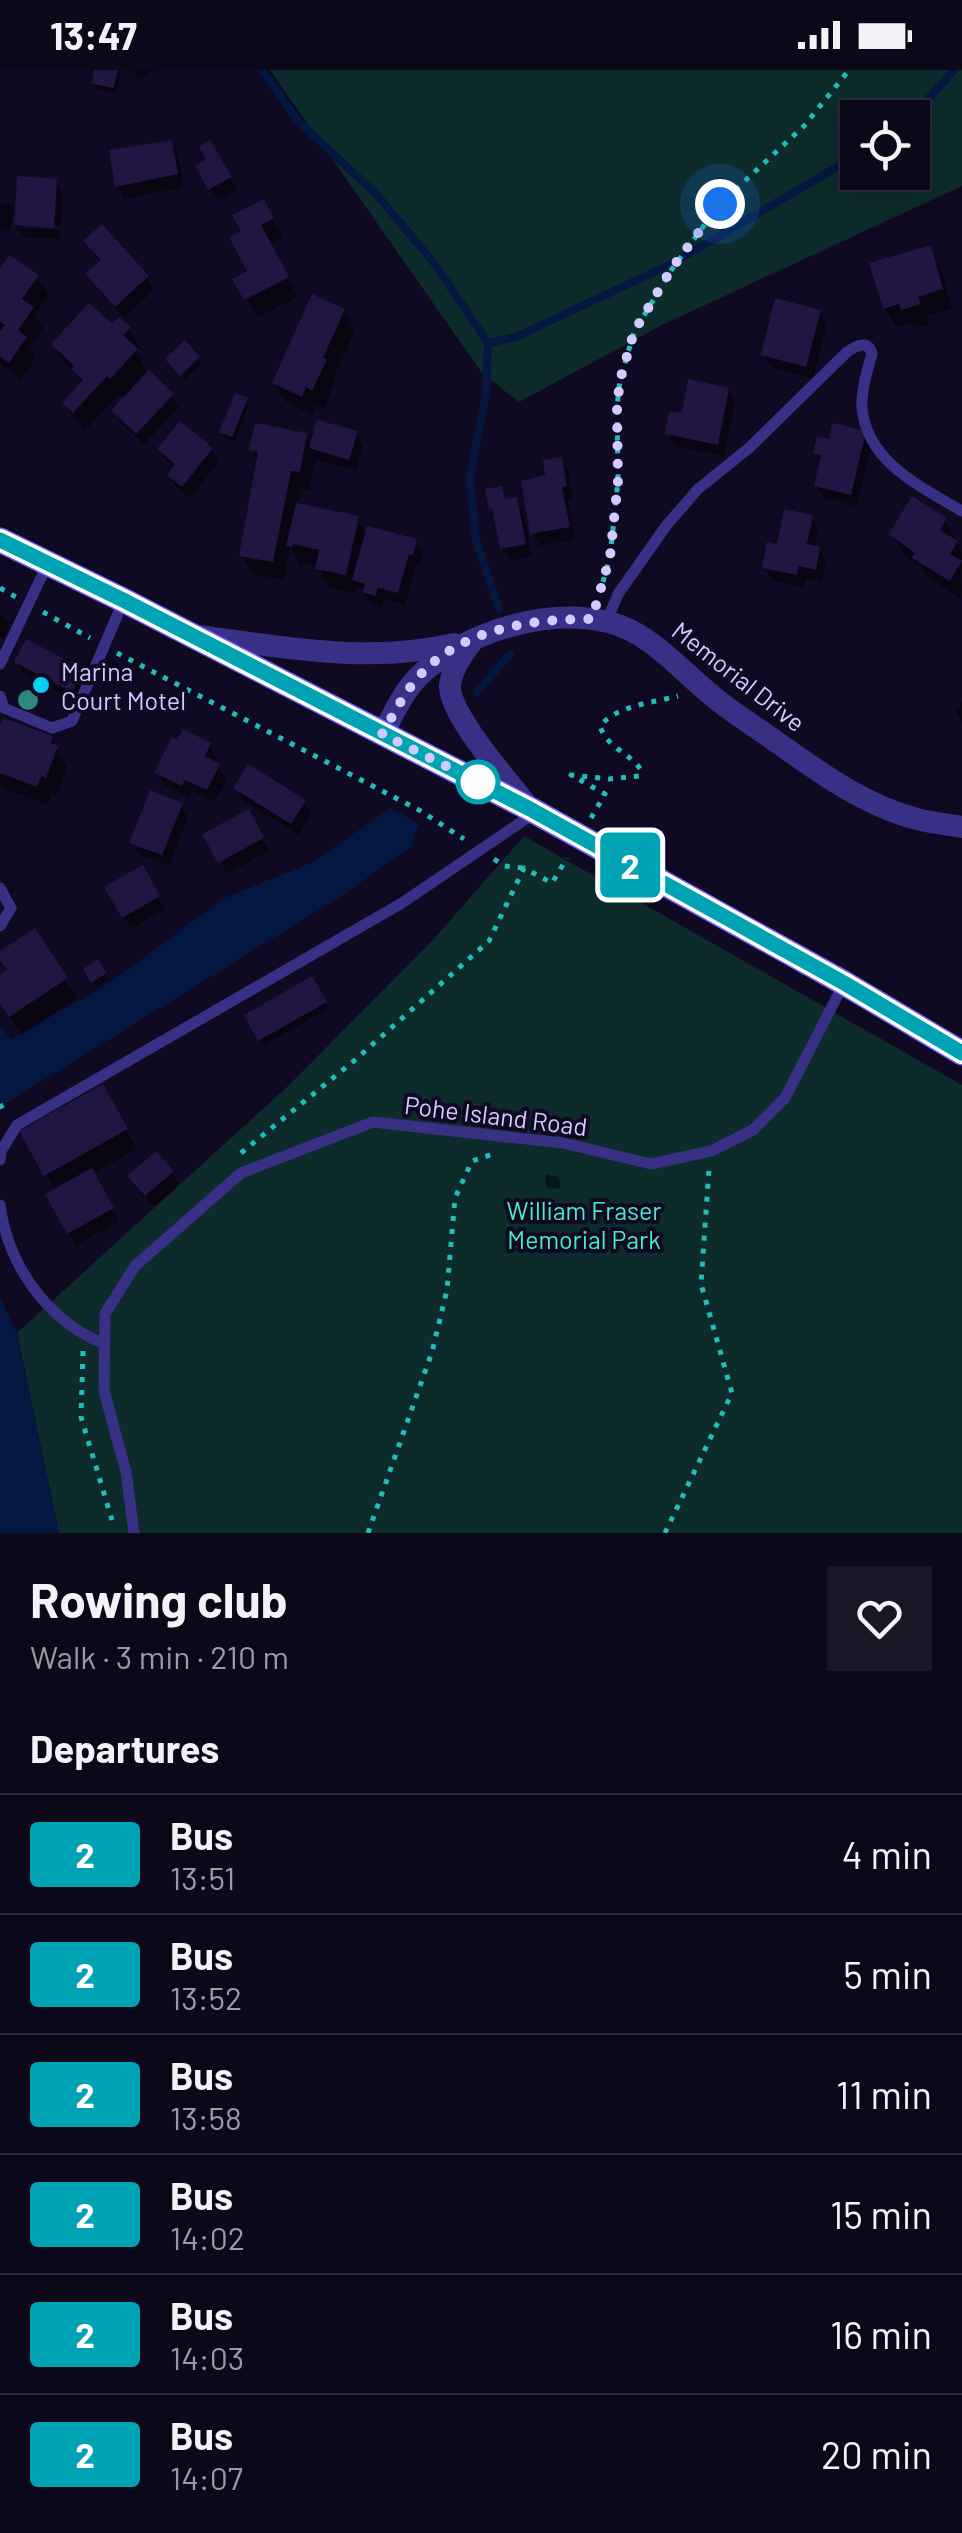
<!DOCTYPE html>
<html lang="en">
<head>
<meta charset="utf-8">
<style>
  :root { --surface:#0b0819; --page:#191626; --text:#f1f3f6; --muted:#9a9aa2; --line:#2b2938 }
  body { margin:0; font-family:Barlow,sans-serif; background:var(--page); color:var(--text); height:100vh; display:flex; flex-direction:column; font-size:38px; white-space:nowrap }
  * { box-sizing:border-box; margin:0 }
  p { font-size:32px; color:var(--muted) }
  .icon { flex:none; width:55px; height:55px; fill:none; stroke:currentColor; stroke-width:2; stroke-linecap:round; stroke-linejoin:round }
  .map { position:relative; height:1463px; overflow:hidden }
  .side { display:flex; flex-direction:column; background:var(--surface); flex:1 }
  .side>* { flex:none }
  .badge { padding:0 20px; border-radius:8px; font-size:35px; line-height:65px }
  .fabs { position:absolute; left:840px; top:30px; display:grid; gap:20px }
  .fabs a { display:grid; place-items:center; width:90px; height:90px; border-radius:0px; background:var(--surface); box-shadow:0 10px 40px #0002,0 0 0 2px var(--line); font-size:50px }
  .you { position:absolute; width:50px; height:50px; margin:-25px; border:8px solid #fff; border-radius:50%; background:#1a73e8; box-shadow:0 0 0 15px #1a73e833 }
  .map>.badge { position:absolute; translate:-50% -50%; box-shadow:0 0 0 5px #fff }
  h2 { padding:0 30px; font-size:38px; line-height:90px }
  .round { display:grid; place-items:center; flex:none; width:105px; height:105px; border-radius:0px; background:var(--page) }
  .summary { display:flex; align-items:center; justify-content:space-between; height:170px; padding:0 30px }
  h1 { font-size:48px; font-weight:700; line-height:75px }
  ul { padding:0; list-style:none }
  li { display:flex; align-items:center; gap:30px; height:120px; padding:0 30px; border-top:2px solid var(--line) }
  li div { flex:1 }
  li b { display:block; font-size:38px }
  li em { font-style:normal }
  li .badge { min-width:110px; font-weight:700; text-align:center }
  .status { display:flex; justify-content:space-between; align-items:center; height:70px; padding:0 50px; background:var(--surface); direction:ltr }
  .status svg { height:28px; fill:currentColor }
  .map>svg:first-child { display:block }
</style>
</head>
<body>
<div class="status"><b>13:47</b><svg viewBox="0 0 49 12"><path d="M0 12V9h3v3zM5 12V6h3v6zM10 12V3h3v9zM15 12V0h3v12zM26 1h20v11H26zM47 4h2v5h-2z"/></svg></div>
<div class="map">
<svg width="962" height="1463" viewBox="0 0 962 1463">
  <rect width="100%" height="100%" fill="#0f0a21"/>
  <path fill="#0d2b2b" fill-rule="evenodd" d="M270,0H962V116L664,254L519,332L482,303ZM858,48H912V102H858Z
    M524,766L962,1015V1463H59L17,1263L288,1016L432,871Z"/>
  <path fill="#041740" d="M391,738L419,753L411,777L340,827L0,1037V956L11,969L111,912L224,828L309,794Z
    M0,1227L17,1263L59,1463H0Z"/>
  <path fill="#0007" d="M97,0H118L120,4L116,23L97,19L94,13Z
    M133,0H154L138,9Z
    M171,72L178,85L183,117L124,129L117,116Z
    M209,73L237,120L218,131L199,96L210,90Z
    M55,111L63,124L61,156L20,153V158L60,160V169L24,167L16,154Z
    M263,132L283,168L270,175L298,227L257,248L236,210L250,202L244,162Z
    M0,133L11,135L14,141L9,162L0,160Z
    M102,158L147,208L154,220L124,248L96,217L88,205L101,193L86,172Z
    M929,178L940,197L952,239L927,246L930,254L914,258L911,252L896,257L885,238Z
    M0,203L37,207L48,226L35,245L43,258L30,277L36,288L21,310L0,294Z
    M344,241L355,260L334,307L336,311L323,339L317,335L313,345L286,332L274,313Z
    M819,242L827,255L813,308L771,297L763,284Z
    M112,257L129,259L140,278L137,282L146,301L172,325L179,338L144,374L121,353L114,340L124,329L119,324L85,361L76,352L65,333L82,314L77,305L65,294L54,275Z
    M198,288L201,294L185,309L171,295Z
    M728,320L735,333L724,386L675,376L667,364L684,346Z
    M246,330L249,336L235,371L225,368L222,362Z
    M356,364L363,376L356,401L315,390L310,420L301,419L298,436L357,448L367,466L415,471L423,484L419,496L416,495L405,535L384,529L382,537L372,534L358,515L356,523L329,518L318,496L304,493L303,495H300L290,477L284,510L252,504L241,485L259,392L252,380L305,365L312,377Z
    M864,364L872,376L857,436L824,428L816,415L822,393L816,383L831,372Z
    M160,379H211L219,392L190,428L177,418L170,406L175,398L167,392Z
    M561,389L568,402L573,429L568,430L575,469L540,476L533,463Z
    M501,418L508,431L516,430L523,442L532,486L510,491L503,478L497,448L491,438Z
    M811,448L818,460L815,478L819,479L826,491L822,511L806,508L804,517L772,510L765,497L779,477Z
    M945,450L962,483L961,529L926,507L920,496L903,484L892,464Z
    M0,542L9,555L4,568L0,567Z
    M17,592L82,601L89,614L79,633L24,605Z
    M962,632V652L956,641Z
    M0,662L51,668L67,697L56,726L52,724L48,735L3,718L0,712Z
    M179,673L209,675L217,688L214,694L218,696L226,709L214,732L192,721L189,727L164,715L157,702Z
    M236,718L304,732L311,744L299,765L244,731Z
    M181,735L188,748L169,796L140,785L132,772Z
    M248,743L269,781L227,804L206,765Z
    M142,798L165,839L131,859L108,818Z
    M34,862L77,928L22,965L0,932V908L9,902L0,884Z
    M97,892L108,909L96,917L86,900Z
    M311,910L328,939L264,975L247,946Z
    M102,1017L137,1079L92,1104L119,1151L76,1175L48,1125L56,1121L22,1062Z
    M172,1103L179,1115L154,1137L137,1119L130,1107Z
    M546,1104L558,1107L561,1113L559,1119L548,1118L545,1112Z"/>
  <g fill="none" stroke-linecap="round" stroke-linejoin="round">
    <path stroke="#041740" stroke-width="8" d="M262,0L297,50L377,125L434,193L488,273L486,323L470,408L476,470L499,539
      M911,48L954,0
      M488,273L516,267L671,194L858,85
      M477,622L510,584"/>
  </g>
  <path fill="#211544" d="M94,0H118L114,18L92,14Z
    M172,70L178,104L115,117L109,80Z
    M210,70L232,107L208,120L195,95L206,89L199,76Z
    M17,106L57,109L54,158L14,155Z
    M264,129L274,148L261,155L289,207L244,230L232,209L247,201L229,167L241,161L232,145Z
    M102,154L149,206L115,237L85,204L101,190L83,171Z
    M931,175L943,219L918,227L921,234L901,240L899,234L883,239L869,193Z
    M9,185L39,205L22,229L34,237L18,260L27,267L9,293L0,286V261L5,255L0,252V199Z
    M312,224L345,239L323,288L327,289L312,321L306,317L302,327L272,313Z
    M775,228L821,240L806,297L761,285Z
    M89,233L112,254L119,247L131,257L123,265L138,279L110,309L107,306L73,343L62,333L83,310L71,299L74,296L51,274Z
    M185,270L200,287L180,306L165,289Z
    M149,300L174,324L136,364L111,340Z
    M688,309L729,318L718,375L665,364L669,341L682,343Z
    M235,323L248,328L232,367L219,362Z
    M317,350L358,361L349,390L309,378Z
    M180,351L213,378L182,417L167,405L175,394L157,379Z
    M255,353L307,363L300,402L291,401L273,492L239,486L258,382L249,380Z
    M832,353L866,361L851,425L814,416L821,385L813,384L817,366L829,369Z
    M562,387L567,416L562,417L570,457L530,464L521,411L545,405L543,390Z
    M502,416L505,429L517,427L526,474L500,479L492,438L489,439L485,419Z
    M912,426L947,448L940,460L958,471L950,484L962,491L950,511L912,488L915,483L889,464Z
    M296,433L359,446L346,505L315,499L319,480L293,474V477L286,476Z
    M784,439L813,445L807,474L820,477L816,500L799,496L797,505L762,498L767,472L777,474Z
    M367,456L417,469L413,485L409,484L398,523L378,518L375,526L362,522L365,514L352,510Z
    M26,569L84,599L72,622L14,592Z
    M3,648L53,666L51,673L58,676L46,708L41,706L37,717L0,703V656Z
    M183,659L211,673L205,686L220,694L207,720L185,710L182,716L154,703L172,667L177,670Z
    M248,694L306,730L291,754L233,718Z
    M150,720L183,733L162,785L129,773Z
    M249,739L264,768L218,793L202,764Z
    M143,795L160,826L122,848L104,817Z
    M35,858L68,908L9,947L0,934V905L7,900L0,890V881Z
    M98,889L107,903L91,913L83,899Z
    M312,906L327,932L258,971L244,945Z
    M103,1014L128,1059L44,1106L19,1061Z
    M156,1081L174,1101L145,1126L127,1106Z
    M92,1098L114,1138L67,1164L45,1124Z"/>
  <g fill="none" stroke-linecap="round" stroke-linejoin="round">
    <path stroke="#21bdbb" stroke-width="5" stroke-dasharray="5 8" stroke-linecap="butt" d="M603,512L610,487L618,411L617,337L620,310L634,262L672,199L720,134L804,56L849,0
      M0,518L16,527
      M43,542L90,568
      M117,583L419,740L464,769
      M591,748L605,724L571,705L609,709L639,706L641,700C629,682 607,678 600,656C618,635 652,633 678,626
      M494,789L504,796L524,798
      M0,1034L6,1045
      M241,1083L355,990L489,871L524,798L552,813L567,788
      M83,1281L81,1347L112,1450
      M368,1463L432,1282L447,1220L455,1128L472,1091L493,1084
      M665,1463L732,1323L701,1214L709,1099"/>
    <path stroke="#383085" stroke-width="11" d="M606,553L618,524L666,456L698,419L749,378L847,282C856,276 868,269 872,284C867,300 861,321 862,338C867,392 921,417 962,441
      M0,594L48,493
      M0,626L4,638L52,658L72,651L123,532
      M0,818L11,838L0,856
      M0,1090L1,1081L17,1055L402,833L536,742
      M0,1135C8,1196 48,1251 104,1274
      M134,1463L126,1402L104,1321L105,1244L135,1196L241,1103L373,1052L563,1073L651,1094L711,1081L753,1060L785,1028L844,913"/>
    <path stroke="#383085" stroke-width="22" d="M198,566C283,577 369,594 454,574
      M471,573C462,585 452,599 450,615C448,644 511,714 530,739
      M383,664C393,644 403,622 419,606C468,558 569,529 632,561C662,577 683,602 709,623C728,640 750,653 771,668C816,700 863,735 917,749C931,753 947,754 962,757"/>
    <path stroke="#6d61ff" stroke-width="25" d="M0,470L123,530L530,739L844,913L962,983"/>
  </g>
  <circle fill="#2f867e" cx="28" cy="630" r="10"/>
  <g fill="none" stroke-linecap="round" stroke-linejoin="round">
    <g stroke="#fff" stroke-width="22">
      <path id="line" d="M0,470L123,530L530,739L844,913L962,983"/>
    </g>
    <use href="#line" stroke="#00a3b4" stroke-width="15"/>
    <path stroke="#d3caff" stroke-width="10" stroke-dasharray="0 18" d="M478,712L382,664C393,646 402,627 415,611C457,559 530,549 592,549L610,487L618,411L617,337L620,310L634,262L672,198L720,134"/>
  </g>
  <circle fill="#00d0f5" stroke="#0f0a21" stroke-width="4" cx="41" cy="615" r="10"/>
  <circle fill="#fff" stroke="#00a3b4" stroke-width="5" cx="478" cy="712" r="20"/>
  <g text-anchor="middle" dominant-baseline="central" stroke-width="8" stroke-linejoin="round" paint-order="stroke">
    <g font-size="25" fill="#d3caff" stroke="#0f0a21" text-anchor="start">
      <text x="61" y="601">Marina<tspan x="61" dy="29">Court Motel</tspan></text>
    </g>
    <g font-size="25" fill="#d3caff" stroke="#0f0a21">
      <text transform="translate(739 606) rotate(38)">Memorial Drive</text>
      <text transform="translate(496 1045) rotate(7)">Pohe Island Road</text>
    </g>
    <g font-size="25" fill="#4aebcb" stroke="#0f0a21">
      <text x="584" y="1140">William Fraser<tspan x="584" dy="29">Memorial Park</tspan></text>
    </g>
  </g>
</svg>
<div class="fabs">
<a><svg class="icon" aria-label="locate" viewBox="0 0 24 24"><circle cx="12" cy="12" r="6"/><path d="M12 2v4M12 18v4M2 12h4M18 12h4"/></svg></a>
</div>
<div class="you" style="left:720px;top:134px"></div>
<b class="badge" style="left:630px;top:795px;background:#00a3b4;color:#fff">2</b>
</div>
<section class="side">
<div class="summary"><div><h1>Rowing club</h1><p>Walk · 3 min · 210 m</p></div><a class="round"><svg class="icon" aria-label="heart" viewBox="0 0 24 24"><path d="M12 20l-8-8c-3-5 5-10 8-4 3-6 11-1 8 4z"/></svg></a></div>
<h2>Departures</h2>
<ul>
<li><span class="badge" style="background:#00a3b4;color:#fff">2</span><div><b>Bus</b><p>13:51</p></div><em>4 min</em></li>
<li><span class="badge" style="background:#00a3b4;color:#fff">2</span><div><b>Bus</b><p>13:52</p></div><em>5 min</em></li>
<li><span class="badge" style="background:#00a3b4;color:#fff">2</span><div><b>Bus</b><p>13:58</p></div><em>11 min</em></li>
<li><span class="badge" style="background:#00a3b4;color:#fff">2</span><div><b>Bus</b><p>14:02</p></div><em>15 min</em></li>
<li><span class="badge" style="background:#00a3b4;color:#fff">2</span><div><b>Bus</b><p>14:03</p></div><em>16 min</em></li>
<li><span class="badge" style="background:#00a3b4;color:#fff">2</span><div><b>Bus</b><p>14:07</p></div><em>20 min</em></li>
</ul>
</section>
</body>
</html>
